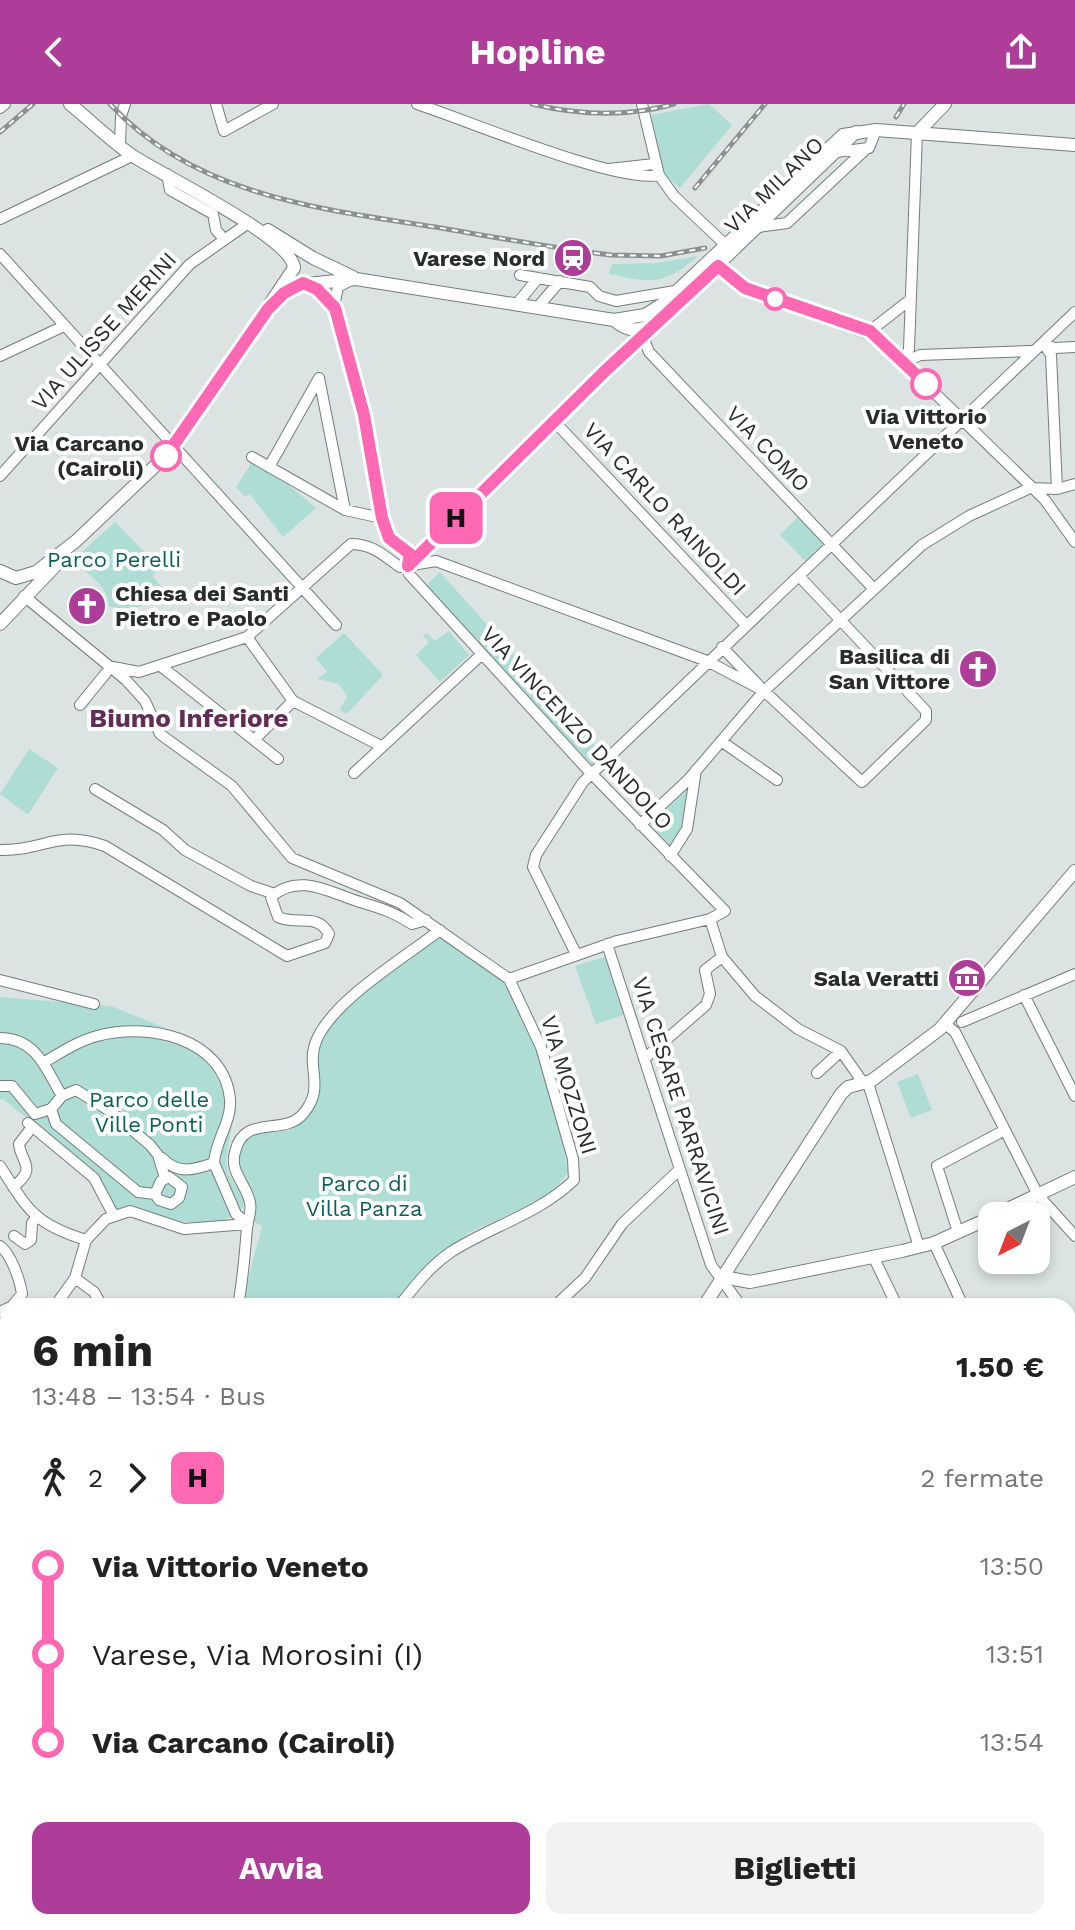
<!DOCTYPE html>
<html lang="it">
<head>
<meta charset="utf-8">
<style>
  :root { --surface:#fff; --page:#f2f2f2; --text:#222; --muted:#767676; --accent:#ad3d99 }
  body { margin:0; font-family:"Work Sans",sans-serif; background:var(--page); color:var(--text); height:100vh; display:flex; flex-direction:column; font-size:30px; white-space:nowrap }
  * { box-sizing:border-box; margin:0 }
  p { font-size:26px; color:var(--muted) }
  .icon { flex:none; width:44px; height:44px; fill:none; stroke:currentColor; stroke-width:2; stroke-linecap:round; stroke-linejoin:round }
  .map { position:relative; flex:1; overflow:hidden }
  .sheet { position:absolute; left:0px; top:1194px; width:1076px; height:632px; display:flex; flex-direction:column; background:var(--surface); border-radius:24px 24px 0 0; box-shadow:0 4px 12px #0003 }
  .sheet>* { flex:none }
  .badge { padding:0 16px; border-radius:12px; font-size:28px; line-height:52px }
  .needle { width:52px; rotate:222deg }
  .controls { position:absolute; left:978px; top:1098px; display:grid; gap:16px }
  .controls a { display:grid; place-items:center; width:72px; height:72px; border-radius:16px; background:var(--surface); box-shadow:0 4px 12px #0003; font-size:40px }
  .map>.badge { position:absolute; translate:-50% -50%; box-shadow:0 0 0 4px #fff }
  .legs { display:flex; align-items:center; gap:12px; height:88px; padding:0 32px; font-size:26px }
  .legs p { margin-inline-start:auto }
  .headline { display:flex; align-items:center; justify-content:space-between; height:136px; padding:0 32px }
  h1 { font-size:44px; font-weight:700; line-height:60px }
  .button { display:flex; gap:16px; margin-top:auto; padding:16px 32px }
  .button a { flex:1; height:92px; border-radius:16px; background:var(--accent); color:#fff; font-size:32px; font-weight:700; line-height:92px; text-align:center }
  .button a+a { background:var(--page); color:var(--text) }
  ul { padding:0 32px; list-style:none }
  li { display:flex; align-items:center; gap:28px; height:88px; font-size:30px }
  li i { display:grid; place-items:center; width:12px; height:100%; margin:0 10px; background:currentColor }
  li i::after { content:''; width:20px; height:20px; margin:-10px; border:6px solid; border-radius:50%; background:var(--surface) }
  li p { margin-inline-start:auto }
  li:first-child i { background:linear-gradient(#0000 50%,currentColor 0) }
  li:last-child i { background:linear-gradient(currentColor 50%,#0000 0) }
  header { display:flex; justify-content:space-between; align-items:center; height:104px; padding:0 32px; background:var(--accent); color:#fff; font-size:36px; font-weight:700 }
  .map>svg:first-child { display:block }
</style>
</head>
<body>
<header><svg class="icon" aria-label="back" viewBox="0 0 24 24"><path d="M15 5l-7 7 7 7"/></svg>Hopline<svg class="icon" aria-label="share" viewBox="0 0 24 24"><path d="M12 15V3M7 8l5-5 5 5M5 13v7h14v-7"/></svg></header>
<div class="map">
<svg width="1075" height="1826" viewBox="0 0 1075 1826">
  <rect width="100%" height="100%" fill="#dbe4e3"/>
  <path fill="#aeddd6" d="M709,0L732,21L680,84L663,69L651,11Z
    M698,152C663,182 653,179 609,170L612,160L656,159Z
    M252,358L273,368L316,404L283,433L250,390L245,393L236,383Z
    M802,409L828,436L806,458L780,431Z
    M115,418L160,464L152,472L167,489C152,502 128,508 109,502C108,481 87,469 72,457Z
    M440,468L603,650L592,661L426,482Z
    M449,527L469,551L440,578L416,551L429,538L423,532L427,529L435,537Z
    M344,529L383,571L347,610L340,606L347,592L339,580L317,575L327,568L316,554Z
    M29,645L58,664L28,711L0,690Z
    M692,681L677,735L671,742L651,721Z
    M438,831C459,846 493,861 508,881C536,919 558,1020 569,1068L548,1093L468,1129L389,1202H241L262,1122L249,1115C240,1069 222,1050 266,1020L288,1027C338,1003 305,969 320,934C331,910 414,851 438,831Z
    M607,852L627,910L596,920L575,862Z
    M0,893L111,902L190,934L213,953L234,1010L226,1055L228,1069L244,1095L243,1103C212,1135 165,1113 130,1100L115,1106L96,1071L3,995L0,996Z
    M918,970L932,1006L911,1014L897,978Z
    M0,1263L8,1270V1412L0,1410Z
    M453,1818H817L816,1826H464Z"/>
  <g fill="none" stroke-linecap="round" stroke-linejoin="round">
    <g stroke="#757d7c" stroke-width="12">
      <path id="minor" d="M216,0L224,27L273,0
        M417,0C467,16 617,80 659,71
        M642,0L659,71L674,92L731,146
        M0,4L5,0
        M120,41L121,12L125,0
        M836,48L869,44L876,26
        M609,65L654,60
        M167,70L170,86L213,110L216,126L224,135
        M0,115L132,52
        M758,123L787,119L867,44
        M0,150L336,521
        M712,156L741,183L877,233L1045,396L1075,438
        M520,171L590,183L599,192L616,197L675,187
        M349,177L338,183L334,202L364,311L382,414L389,434L410,450L409,470L586,664L725,807L710,815L617,837L509,875
        M305,180L317,185L334,202
        M516,201L538,174
        M537,204L560,177
        M648,227L645,238L649,248L874,485
        M870,227L911,195
        M1043,239L1051,251L1057,385
        M1045,240L1054,244L1075,243
        M0,252L64,222
        M904,259L909,245L917,29
        M904,259L920,251L1031,247
        M319,274L345,406
        M554,317L746,521
        M252,353L345,406L382,414
        M269,363L319,274
        M0,372L190,160L247,120
        M410,461L652,223
        M24,492L126,576L145,597L160,630L232,682L292,754L400,799L509,875L541,943L573,1055L574,1076C539,1110 491,1122 451,1148C429,1163 415,1182 399,1202
        M247,533L293,597L381,642
        M722,543L764,587L862,678L926,616V607L799,472
        M113,563L139,568L247,533L351,440C372,440 383,451 400,463L436,457L707,557L764,587
        M162,563L278,655
        M80,601L106,569
        M255,635L293,597
        M721,637L777,676
        M354,669L481,551
        M95,685L163,726L185,746L251,782L275,790
        M640,721L688,676L764,587L922,441L969,412L1030,384L1057,385L1075,380
        M0,746C45,747 56,725 105,742L287,852L325,839L329,830C317,808 297,822 278,813L271,793C299,768 330,789 360,798C380,804 394,808 412,820L426,816
        M670,752L687,725L696,666
        M710,815L722,853L755,892L798,925L841,947L864,980
        M607,840L711,1161L741,1202
        M576,850L533,763L536,751L583,678L1075,208
        M0,876L94,900
        M1024,891L1075,992
        M962,918L1075,870
        M944,919L955,928L1038,1091L1075,1132
        M0,934C36,934 46,965 62,992L76,986L110,1007L150,1041L158,1051L165,1074
        M644,955L706,901L710,890L705,866L722,853
        M43,959C60,949 78,937 97,932C146,918 224,933 230,995C232,1018 215,1037 214,1059L236,1110L248,1120
        M817,969L841,947
        M868,979L919,1143
        M0,982H12L35,1010L51,1005L62,992
        M51,1005L56,1020L138,1088L155,1090L159,1096L171,1100L179,1094L182,1083L169,1073L161,1077L155,1090
        M28,1019L94,1074L114,1112
        M162,1054C178,1071 194,1066 214,1059
        M0,1062C28,1106 34,1120 86,1136
        M13,1083C38,1064 21,1059 19,1040L32,1023
        M958,1128L937,1062L1005,1026
        M14,1132L25,1140L31,1136L32,1119L36,1114
        M934,1139L963,1202
        M0,1142C11,1150 20,1176 22,1190L12,1202
        M873,1152L897,1202
        M55,1202L75,1174
        M102,1202L94,1188L75,1174L86,1136L106,1115L130,1107L184,1125L248,1120
        M238,1202C243,1175 245,1150 247,1123C248,1115 252,1107 250,1099C247,1080 229,1069 235,1048C244,1009 283,1033 303,1010C327,982 304,963 317,935C335,895 404,854 440,826
        M555,1202L585,1174L622,1120L680,1065
        M0,1208L8,1204
        M1068,1393L1075,1396
        M0,1449L8,1448
        M1068,1454L1075,1464
        M0,1488L8,1484
        M0,1580L8,1577
        M0,1620L8,1618
        M1068,1649L1075,1652
        M1068,1733L1075,1731
        M0,1802L8,1808
        M21,1818L31,1826
        M320,1818L330,1826
        M426,1826L432,1818
        M1003,1826L1005,1818"/>
    </g>
    <g stroke="#757d7c" stroke-width="14">
      <path id="major" d="M917,29L945,0
        M268,126L313,154L353,173
        M268,205L297,181L356,175L614,216L645,211L664,199L843,31L876,26L1075,41
        M614,216C630,230 642,227 659,217L856,28
        M0,467L16,474L36,468L76,437L173,345L294,164C293,134 160,70 133,52C111,37 91,17 70,0
        M0,520L59,458
        M993,1112L1075,1073
        M723,1173L750,1178L902,1147L934,1139L992,1113
        M704,1202L841,990L848,983L871,977L940,925L1075,767
        M305,1826L310,1818"/>
    </g>
    <use href="#minor" stroke="#fff" stroke-width="10"/>
    <use href="#major" stroke="#fff" stroke-width="12"/>
    <g stroke="#8b9190" stroke-width="5">
      <path id="rail" d="M110,0C194,91 319,105 435,123C494,133 552,144 611,151L661,152L705,144
        M532,0C578,11 628,13 674,0
        M896,13L904,0
        M0,28L33,0
        M695,84L765,0"/>
    </g>
    <use href="#rail" stroke="#fff" stroke-width="2" stroke-dasharray="6" stroke-linecap="butt"/>
  </g>
  <g fill="none" stroke-linecap="round" stroke-linejoin="round">
    <g stroke="#fff" stroke-width="18">
      <path id="line-1" d="M166,352L268,205L284,189L303,179L317,185L335,204L364,311L382,414L389,434L410,450L408,462L604,268L718,162L745,184L870,227L926,280"/>
    </g>
    <use href="#line-1" stroke="#ff69b4" stroke-width="12"/>
  </g>
  <defs>
    <g id="station-disc" transform="scale(2)"><circle r="9.5" fill="#ad3d99" stroke="#fff"/><path d="M-3-6H3Q5-6 5-4V2Q5 4 3 4L4.5 6H3L1.5 4h-3L-3 6H-4.5L-3 4Q-5 4-5 2V-4Q-5-6-3-6ZM-3.5-4v3h7v-3ZM-3.5 1v1.5H-2V1ZM2 1v1.5H3.5V1Z" fill="#fff"/></g>
    <g id="church-disc" transform="scale(2)"><circle r="9.5" fill="#ad3d99" stroke="#fff"/><path d="M-1.2-6h2.4v3.5h3.3v2.4h-3.3V6h-2.4V-.1h-3.3v-2.4h3.3Z" fill="#fff"/></g>
    <g id="museum-disc" transform="scale(2)"><circle r="9.5" fill="#ad3d99" stroke="#fff"/><path d="M0-6L6-3V-2H-6V-3ZM-5-1h2V3h-2ZM-1-1h2V3h-2ZM3-1h2V3H3ZM-6 4H6V6H-6Z" fill="#fff"/></g>
  </defs>
  <g fill-rule="evenodd">
    <use href="#station-disc" x="573" y="154"/>
    <use href="#church-disc" x="87" y="502"/>
    <use href="#church-disc" x="978" y="565"/>
    <use href="#museum-disc" x="967" y="874"/>
  </g>
  <g fill="#fff" stroke="#ff69b4" stroke-width="4">
    <circle cx="775" cy="195" r="10"/>
    <circle cx="926" cy="280" r="14"/>
    <circle cx="166" cy="352" r="14"/>
  </g>
  <g text-anchor="middle" dominant-baseline="central" stroke-width="8" stroke-linejoin="round" paint-order="stroke">
    <g font-size="22" fill="#292c2c" stroke="#fff">
      <text transform="translate(774 81) rotate(-44)">VIA MILANO</text>
      <text transform="translate(104 227) rotate(-48)">VIA ULISSE MERINI</text>
      <text transform="translate(768 345) rotate(46)">VIA COMO</text>
      <text transform="translate(665 405) rotate(47)">VIA CARLO RAINOLDI</text>
      <text transform="translate(577 624) rotate(47)">VIA VINCENZO DANDOLO</text>
      <text transform="translate(569 981) rotate(73)">VIA MOZZONI</text>
      <text transform="translate(681 1002) rotate(72)">VIA CESARE PARRAVICINI</text>
    </g>
    <g font-size="22" font-weight="bold" fill="#292c2c" stroke="#fff" text-anchor="end">
      <text x="545" y="154">Varese Nord</text>
      <text x="115" y="489" text-anchor="start">Chiesa dei Santi<tspan x="115" dy="25">Pietro e Paolo</tspan></text>
      <text x="950" y="552">Basilica di<tspan x="950" dy="25">San Vittore</tspan></text>
      <text x="939" y="874">Sala Veratti</text>
    </g>
    <g font-size="22" font-weight="bold" fill="#292c2c" stroke="#fff">
      <text x="926" y="312">Via Vittorio<tspan x="926" dy="25">Veneto</tspan></text>
      <text x="144" y="339" text-anchor="end">Via Carcano<tspan x="144" dy="25">(Cairoli)</tspan></text>
    </g>
    <g font-size="22" fill="#0d6058" stroke="#fff">
      <text x="114" y="455">Parco Perelli</text>
      <text x="149" y="995">Parco delle<tspan x="149" dy="25">Ville Ponti</tspan></text>
      <text x="364" y="1079">Parco di<tspan x="364" dy="25">Villa Panza</tspan></text>
    </g>
    <g font-size="26" font-weight="bold" fill="#632c58" stroke="#fff">
      <text x="189" y="614">Biumo Inferiore</text>
    </g>
  </g>
</svg>
<div class="controls">
<a><svg class="needle" viewBox="-14 -14 28 28"><path d="M0-13l5 13h-10z" fill="#e53935"/><path d="M0 13l5-13h-10z" fill="#767676"/></svg></a>
</div>
<b class="badge" style="left:456px;top:414px;background:#ff69b4;color:#111">H</b>
<section class="sheet">
<div class="headline"><div><h1>6 min</h1><p>13:48 – 13:54 · Bus</p></div><b>1.50 €</b></div>
<div class="legs"><svg class="icon" aria-label="walk" viewBox="0 0 24 24"><circle cx="13" cy="4" r="2"/><path d="M13 8l-2 6 4 7M11 14l-3 7M7 12l3-4h3l4 4"/></svg>2<svg class="icon" aria-label="forward" viewBox="0 0 24 24"><path d="M9 5l7 7-7 7"/></svg><b class="badge" style="background:#ff69b4;color:#111">H</b><p>2 fermate</p></div>
<ul>
<li><i style="color:#ff69b4"></i><b>Via Vittorio Veneto</b><p>13:50</p></li>
<li><i style="color:#ff69b4"></i><span>Varese, Via Morosini (I)</span><p>13:51</p></li>
<li><i style="color:#ff69b4"></i><b>Via Carcano (Cairoli)</b><p>13:54</p></li>
</ul>
<div class="button"><a>Avvia</a><a>Biglietti</a></div>
</section>
</div>
</body>
</html>
